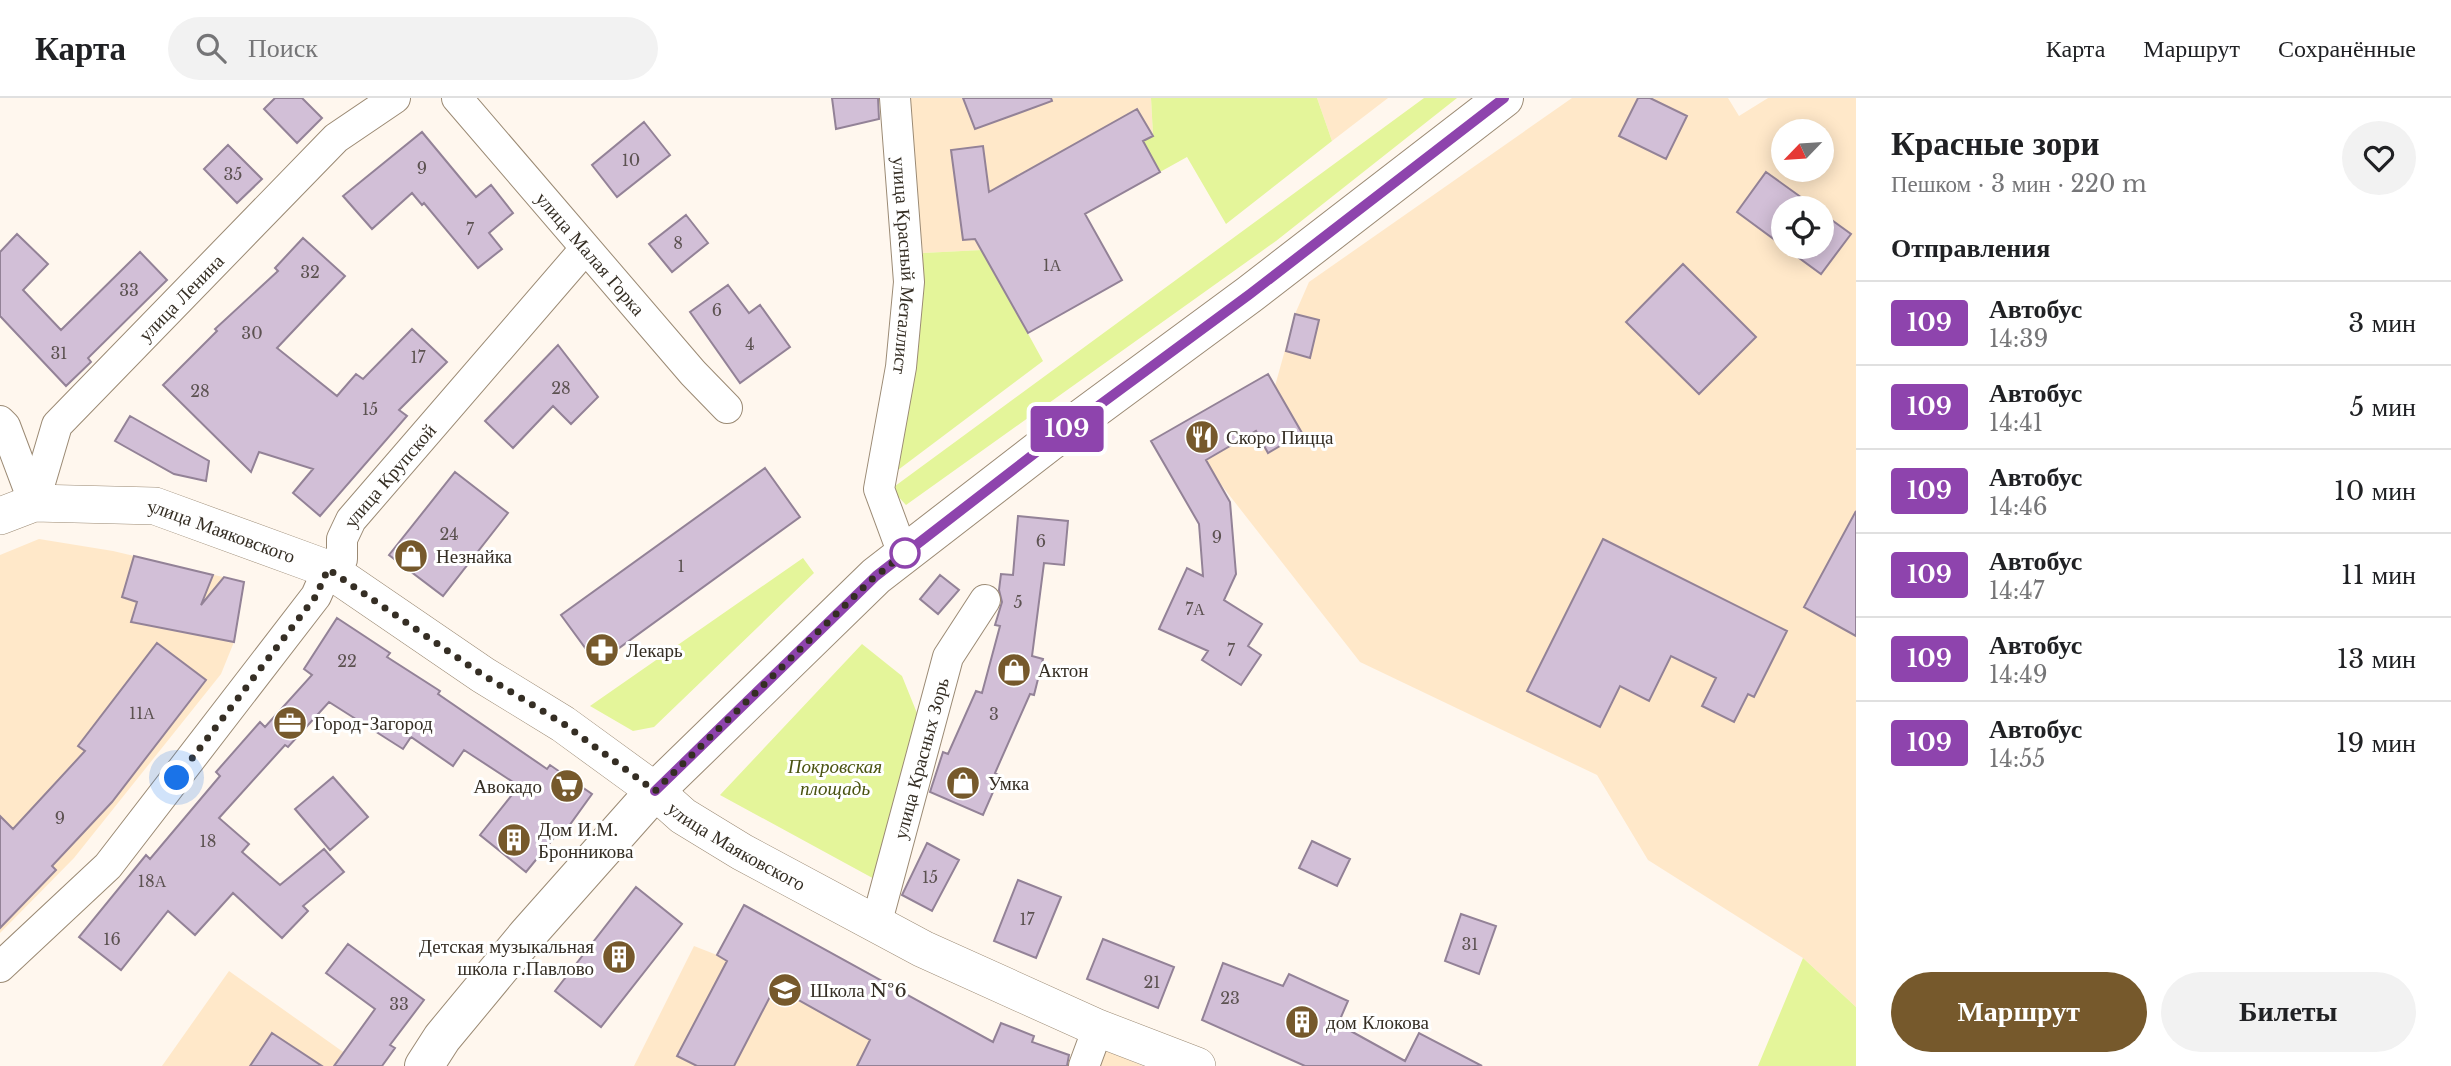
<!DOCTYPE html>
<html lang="ru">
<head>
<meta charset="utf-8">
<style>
  :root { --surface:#fff; --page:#f2f2f2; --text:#202124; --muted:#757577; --line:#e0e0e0; --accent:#76592c }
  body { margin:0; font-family:"Libre Baskerville",serif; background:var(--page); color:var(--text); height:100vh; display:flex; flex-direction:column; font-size:26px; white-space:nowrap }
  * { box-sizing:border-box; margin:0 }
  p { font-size:23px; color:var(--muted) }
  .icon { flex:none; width:38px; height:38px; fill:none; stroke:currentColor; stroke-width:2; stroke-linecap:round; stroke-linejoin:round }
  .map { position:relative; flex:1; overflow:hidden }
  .panel { display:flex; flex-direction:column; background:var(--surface); width:595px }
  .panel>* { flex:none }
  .badge { padding:0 14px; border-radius:5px; font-size:24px; line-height:46px }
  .needle { width:46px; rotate:245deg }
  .buttons { position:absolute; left:1771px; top:21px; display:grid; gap:14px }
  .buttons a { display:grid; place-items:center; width:63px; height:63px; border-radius:50%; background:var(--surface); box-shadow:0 4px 18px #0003; font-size:35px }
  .you { position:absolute; width:35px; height:35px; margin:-18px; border:5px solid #fff; border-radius:50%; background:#1a73e8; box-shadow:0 0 0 10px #1a73e833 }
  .map>.badge { position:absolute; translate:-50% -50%; box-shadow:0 0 0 4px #fff }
  h2 { padding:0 35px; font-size:26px; line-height:63px }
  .round { display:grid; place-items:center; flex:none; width:74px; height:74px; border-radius:37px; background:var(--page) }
  .headline { display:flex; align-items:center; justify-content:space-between; height:119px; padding:0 35px }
  h1 { font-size:33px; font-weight:700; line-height:52px }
  .action { display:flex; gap:14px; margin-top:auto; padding:14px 35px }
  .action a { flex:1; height:80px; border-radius:42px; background:var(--accent); color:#fff; font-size:28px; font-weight:700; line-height:80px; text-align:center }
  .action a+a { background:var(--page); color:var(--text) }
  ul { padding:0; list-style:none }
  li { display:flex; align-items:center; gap:21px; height:84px; padding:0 35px; border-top:2px solid var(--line) }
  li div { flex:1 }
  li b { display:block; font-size:26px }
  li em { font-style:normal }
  li .badge { min-width:77px; font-weight:700; text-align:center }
  header { display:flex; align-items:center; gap:42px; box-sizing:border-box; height:98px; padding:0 35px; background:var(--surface); border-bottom:2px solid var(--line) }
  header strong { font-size:33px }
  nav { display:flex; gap:38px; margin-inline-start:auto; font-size:24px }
  .search { width:490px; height:63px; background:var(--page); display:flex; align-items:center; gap:18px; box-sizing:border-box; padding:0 24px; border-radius:38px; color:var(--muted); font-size:26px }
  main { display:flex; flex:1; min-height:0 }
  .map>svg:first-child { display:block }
</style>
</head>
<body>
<header>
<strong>Карта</strong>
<div class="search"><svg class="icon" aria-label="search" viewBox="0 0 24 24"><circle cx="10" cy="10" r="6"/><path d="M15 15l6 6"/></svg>Поиск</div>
<nav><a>Карта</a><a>Маршрут</a><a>Сохранённые</a></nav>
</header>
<main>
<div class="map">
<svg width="1856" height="968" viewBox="0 0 1856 968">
  <rect width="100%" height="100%" fill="#fff7ee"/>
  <path fill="#ffe8c9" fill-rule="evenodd" d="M905,0H1151L1153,38L982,152L923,155Z
    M1317,0H1388L1332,43Z
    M1572,0H1728L1739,18L1768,0H1856V909L1803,860L1648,762L1597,677L1360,564L1219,384L1186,403L1151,343L1267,276L1275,288L1295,216L1309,184ZM1783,33H1822V72H1783ZM1783,110H1822V149H1783Z
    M39,441L113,453L244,484L234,544L221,576L74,760L0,835V457Z
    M744,807L939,968H634L694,848L717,857Z
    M229,873L363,968H162Z
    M1105,952L1143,968H1099Z"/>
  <path fill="#e4f59a" d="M1151,0H1317L1332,43L1226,126L1187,59L1160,74L1143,43L1153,37Z
    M1424,0H1457L1276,143L906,407L891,391Z
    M982,152L1043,263L890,378L923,155Z
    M803,460L814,475L654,629L633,633L590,608Z
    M862,546L902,578L921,625L878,783L720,697Z
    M1803,860L1856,909V968H1758Z"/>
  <path fill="#d2bfd7" stroke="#938297" stroke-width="2" d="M275,0H302L322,20L297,45L264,11Z
    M832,0H878L879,21L836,31Z
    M963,0H1051L1052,3L975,31Z
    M1638,0H1650L1687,18L1666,61L1619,38Z
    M1137,11L1153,38L1143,43L1160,74L1085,116L1122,182L1028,235L975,141L963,142L951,52L983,48L989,94Z
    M644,24L670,57L617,99L592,67Z
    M422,34L476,99L491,87L513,115L489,135L502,151L478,170L424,105L422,107L412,95L372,131L343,98Z
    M228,47L262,81L237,105L204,71Z
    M1766,74L1816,110H1783V148L1737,114Z
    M1822,115L1851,136L1821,176L1784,149H1822Z
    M686,117L708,145L672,174L649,146Z
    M17,136L48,166L23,192L61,232L140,154L167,182L88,260L91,264L66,288L0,218V154Z
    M303,140L345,178L277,250L337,298L356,276L363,281L412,231L447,264L399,312L407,318L320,418L293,395L313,371L259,354L251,374L163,287L217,233L215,231L278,173L275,170Z
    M1683,166L1756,239L1699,296L1626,224Z
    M728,187L749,215L760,207L790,249L740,285L690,214Z
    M1295,216L1319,222L1310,260L1286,253Z
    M558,247L598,299L571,326L553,308L513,350L485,323Z
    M1268,276L1302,335L1268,355L1256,333L1206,362L1230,404L1236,476L1224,502L1262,526L1248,548L1261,557L1241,587L1202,562L1208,553L1159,531L1187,470L1203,478L1199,426L1151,343Z
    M130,318L209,363L206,383L174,376L115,343Z
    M765,370L800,419L597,566L561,517Z
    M455,374L508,415L443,498L389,457Z
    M1856,413V538L1804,509Z
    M1018,418L1068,423L1064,467L1044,465L1032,558L1043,561L1034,597L1030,596L995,675L1000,678L983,717L930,694L943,654L948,656L976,593L982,595L1000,528L995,527L1002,504L999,492L1001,476L1013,477Z
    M1603,441L1787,533L1754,599L1748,596L1734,624L1702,608L1716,580L1671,558L1649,603L1620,588L1600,629L1527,593Z
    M134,458L213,477L201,507L224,479L244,484L234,544L131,524L137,504L122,499Z
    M940,477L959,492L938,516L920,501Z
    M337,520L390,555L387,559L440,593L438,596L547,671L550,667L592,696L561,739L557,736L526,774L480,737L519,688L464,652L453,668L411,639L403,651L329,604L288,649L285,647L219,720L249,746L242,754L280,787L324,751L344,774L303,808L308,813L282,840L233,795L195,837L168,813L121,872L79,839L146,757L150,761L220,678L216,674L260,624L265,629L312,577L304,571Z
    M157,545L206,582L112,704L52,768L56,772L0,830V718L13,731L85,653L78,648Z
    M333,679L368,719L330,752L295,711Z
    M1312,743L1350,761L1337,788L1299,770Z
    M927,745L959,762L932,813L902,797Z
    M1018,782L1061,799L1036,860L994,843Z
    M636,789L682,826L601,929L555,893Z
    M744,807L993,944L1001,925L1034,938L1032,944L1069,957L1067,968H857L870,942L775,889L734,968H697L677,958L727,863L717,857Z
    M1461,816L1496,828L1479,876L1445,863Z
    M1103,841L1174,869L1158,910L1087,881Z
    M348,846L424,902L390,947L395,950L382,968H334L375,911L326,875Z
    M1223,865L1283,888L1289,876L1348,903L1338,926L1405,963L1419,935L1482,968H1305L1202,922Z
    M272,935L322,968H250Z"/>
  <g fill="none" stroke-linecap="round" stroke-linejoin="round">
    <g stroke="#9b8a74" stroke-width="32">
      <g id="minor">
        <path id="s1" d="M457,0L693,275L727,310"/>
        <path id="s2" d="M895,0L909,184L901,269L879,391L903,456"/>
        <path d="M0,323L5,328L34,405"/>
        <path id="s3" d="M34,405L57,327L336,40L395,0"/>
        <path id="s4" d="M873,825L880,812L948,559L985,502"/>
        <path id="s5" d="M0,869L108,768L316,498L328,471L342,461V441L351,422L585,151"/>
        <path d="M1084,968L1098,930"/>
      </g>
    </g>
    <g stroke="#9b8a74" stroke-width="38">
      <g id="tertiary">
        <path id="s6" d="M0,418L34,405L155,408L328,471L483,577L563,626L655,693L683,718L742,754L923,851L1098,930L1197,968"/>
      </g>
    </g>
    <g stroke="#9b8a74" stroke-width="40">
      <path id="secondary" d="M424,968L442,940L528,836L655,693L876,478L1048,345L1250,196L1504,0"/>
    </g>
    <use href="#minor" stroke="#fff" stroke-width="30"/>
    <use href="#tertiary" stroke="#fff" stroke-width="37"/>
    <use href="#secondary" stroke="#fff" stroke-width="38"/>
  </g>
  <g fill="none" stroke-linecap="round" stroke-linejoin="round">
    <g stroke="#fff" stroke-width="16">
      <path id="line" d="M655,693L876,478L1048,345L1250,196L1504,0"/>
    </g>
    <use href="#line" stroke="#8e44ad" stroke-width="10"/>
    <path stroke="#352e24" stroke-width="7" stroke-dasharray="0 12.6" d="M177,680L316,498L328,471L483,577L564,626L655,693L871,482L905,455"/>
  </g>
  <defs>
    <g id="restaurant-disc" transform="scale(1.75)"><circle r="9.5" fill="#76592c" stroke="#fff"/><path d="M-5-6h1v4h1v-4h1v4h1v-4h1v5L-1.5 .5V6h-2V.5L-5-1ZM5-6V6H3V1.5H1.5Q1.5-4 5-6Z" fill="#fff"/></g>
    <g id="shop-disc" transform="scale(1.75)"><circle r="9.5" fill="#76592c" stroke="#fff"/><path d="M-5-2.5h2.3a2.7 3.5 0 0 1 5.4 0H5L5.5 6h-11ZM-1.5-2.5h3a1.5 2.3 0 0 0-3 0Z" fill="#fff"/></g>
    <g id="pharmacy-disc" transform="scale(1.75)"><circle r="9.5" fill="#76592c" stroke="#fff"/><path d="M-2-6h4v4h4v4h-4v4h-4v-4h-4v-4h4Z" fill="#fff"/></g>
    <g id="office-disc" transform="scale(1.75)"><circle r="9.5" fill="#76592c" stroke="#fff"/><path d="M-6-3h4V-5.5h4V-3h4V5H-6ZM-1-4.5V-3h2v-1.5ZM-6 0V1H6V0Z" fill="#fff"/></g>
    <g id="supermarket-disc" transform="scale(1.75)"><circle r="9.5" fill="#76592c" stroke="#fff"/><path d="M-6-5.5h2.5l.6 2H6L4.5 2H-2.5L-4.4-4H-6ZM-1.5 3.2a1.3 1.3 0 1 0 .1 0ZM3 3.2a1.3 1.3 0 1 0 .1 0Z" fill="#fff"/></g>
    <g id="building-disc" transform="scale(1.75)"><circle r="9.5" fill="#76592c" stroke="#fff"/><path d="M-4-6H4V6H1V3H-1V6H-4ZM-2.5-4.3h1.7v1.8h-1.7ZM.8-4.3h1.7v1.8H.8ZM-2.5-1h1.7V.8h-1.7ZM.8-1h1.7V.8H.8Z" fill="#fff"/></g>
    <g id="school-disc" transform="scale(1.75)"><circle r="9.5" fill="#76592c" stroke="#fff"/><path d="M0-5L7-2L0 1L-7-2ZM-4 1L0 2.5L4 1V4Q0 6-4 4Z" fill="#fff"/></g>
  </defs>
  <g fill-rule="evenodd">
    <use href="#restaurant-disc" x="1202" y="339"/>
    <use href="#shop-disc" x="411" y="458"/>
    <use href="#pharmacy-disc" x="602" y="552"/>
    <use href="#shop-disc" x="1014" y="572"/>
    <use href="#office-disc" x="290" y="625"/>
    <use href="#shop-disc" x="963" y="685"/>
    <use href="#supermarket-disc" x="567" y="688"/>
    <use href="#building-disc" x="514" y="742"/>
    <use href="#building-disc" x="619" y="859"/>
    <use href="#school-disc" x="785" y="892"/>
    <use href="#building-disc" x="1302" y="924"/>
  </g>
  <circle fill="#fff" stroke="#8e44ad" stroke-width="3.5" cx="905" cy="455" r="14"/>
  <g text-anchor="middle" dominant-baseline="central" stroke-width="6" stroke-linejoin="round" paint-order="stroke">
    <g font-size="16" fill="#5c5251">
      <text x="631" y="62">10</text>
      <text x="422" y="70">9</text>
      <text x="233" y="76">35</text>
      <text x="470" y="131">7</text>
      <text x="678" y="145">8</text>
      <text x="1052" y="167">1А</text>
      <text x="310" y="174">32</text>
      <text x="129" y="192">33</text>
      <text x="717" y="212">6</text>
      <text x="252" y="235">30</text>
      <text x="750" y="246">4</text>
      <text x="59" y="255">31</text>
      <text x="418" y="259">17</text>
      <text x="561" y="290">28</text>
      <text x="200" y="293">28</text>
      <text x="370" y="311">15</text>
      <text x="449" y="436">24</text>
      <text x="1217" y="439">9</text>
      <text x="1041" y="443">6</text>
      <text x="681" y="468">1</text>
      <text x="1018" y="504">5</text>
      <text x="1195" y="511">7А</text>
      <text x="1231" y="552">7</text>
      <text x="347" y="563">22</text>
      <text x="142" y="615">11А</text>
      <text x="994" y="616">3</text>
      <text x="60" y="720">9</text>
      <text x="208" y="743">18</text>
      <text x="930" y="779">15</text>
      <text x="152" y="783">18А</text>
      <text x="1027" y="821">17</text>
      <text x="112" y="841">16</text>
      <text x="1470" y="846">31</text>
      <text x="1152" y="884">21</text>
      <text x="1230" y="900">23</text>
      <text x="399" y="906">33</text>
    </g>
    <g font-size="19" fill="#352e24" stroke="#fff">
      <text stroke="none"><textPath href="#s1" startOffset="205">улица Малая Горка</textPath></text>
      <text stroke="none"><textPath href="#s2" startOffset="168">улица Красный Металлист</textPath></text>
      <text stroke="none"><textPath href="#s3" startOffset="259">улица Ленина</textPath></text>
      <text stroke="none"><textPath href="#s5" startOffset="635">улица Крупской</textPath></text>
      <text stroke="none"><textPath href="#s6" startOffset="228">улица Маяковского</textPath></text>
      <text stroke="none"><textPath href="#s4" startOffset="172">улица Красных Зорь</textPath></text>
      <text stroke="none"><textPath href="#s6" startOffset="836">улица Маяковского</textPath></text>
    </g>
    <g font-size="19" fill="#352e24" stroke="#fff" text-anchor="start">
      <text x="1226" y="339">Скоро Пицца</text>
      <text x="436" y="458">Незнайка</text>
      <text x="626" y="552">Лекарь</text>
      <text x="1038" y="572">Актон</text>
      <text x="314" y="625">Город-Загород</text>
      <text x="988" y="685">Умка</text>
      <text x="542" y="688" text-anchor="end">Авокадо</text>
      <text x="538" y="731">Дом И.М.<tspan x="538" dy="22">Бронникова</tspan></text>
      <text x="594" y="848" text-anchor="end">Детская музыкальная<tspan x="594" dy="22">школа г.Павлово</tspan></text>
      <text x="810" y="892">Школа №6</text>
      <text x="1326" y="924">дом Клокова</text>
    </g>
    <g font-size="19" font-style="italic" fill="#495210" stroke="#fff">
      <text x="835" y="668">Покровская<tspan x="835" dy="22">площадь</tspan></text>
    </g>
  </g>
</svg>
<div class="buttons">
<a><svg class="needle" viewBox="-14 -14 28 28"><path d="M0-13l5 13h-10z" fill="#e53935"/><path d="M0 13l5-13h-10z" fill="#757577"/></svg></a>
<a><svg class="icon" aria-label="locate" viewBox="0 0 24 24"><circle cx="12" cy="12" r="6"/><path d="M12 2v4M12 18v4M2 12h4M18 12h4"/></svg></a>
</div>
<div class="you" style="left:177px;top:680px"></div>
<b class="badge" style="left:1067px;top:331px;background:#8e44ad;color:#fff">109</b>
</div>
<section class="panel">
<div class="headline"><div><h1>Красные зори</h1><p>Пешком · 3 мин · 220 m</p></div><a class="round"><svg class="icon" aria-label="heart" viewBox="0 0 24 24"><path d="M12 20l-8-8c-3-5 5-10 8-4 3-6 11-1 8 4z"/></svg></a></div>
<h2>Отправления</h2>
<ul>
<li><span class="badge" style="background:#8e44ad;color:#fff">109</span><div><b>Автобус</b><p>14:39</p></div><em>3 мин</em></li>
<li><span class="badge" style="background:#8e44ad;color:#fff">109</span><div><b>Автобус</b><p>14:41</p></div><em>5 мин</em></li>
<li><span class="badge" style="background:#8e44ad;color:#fff">109</span><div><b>Автобус</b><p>14:46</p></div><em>10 мин</em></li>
<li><span class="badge" style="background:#8e44ad;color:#fff">109</span><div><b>Автобус</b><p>14:47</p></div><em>11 мин</em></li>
<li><span class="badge" style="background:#8e44ad;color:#fff">109</span><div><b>Автобус</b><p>14:49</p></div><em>13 мин</em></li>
<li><span class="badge" style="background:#8e44ad;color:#fff">109</span><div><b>Автобус</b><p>14:55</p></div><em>19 мин</em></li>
</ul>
<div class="action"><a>Маршрут</a><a>Билеты</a></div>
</section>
</main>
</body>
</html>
